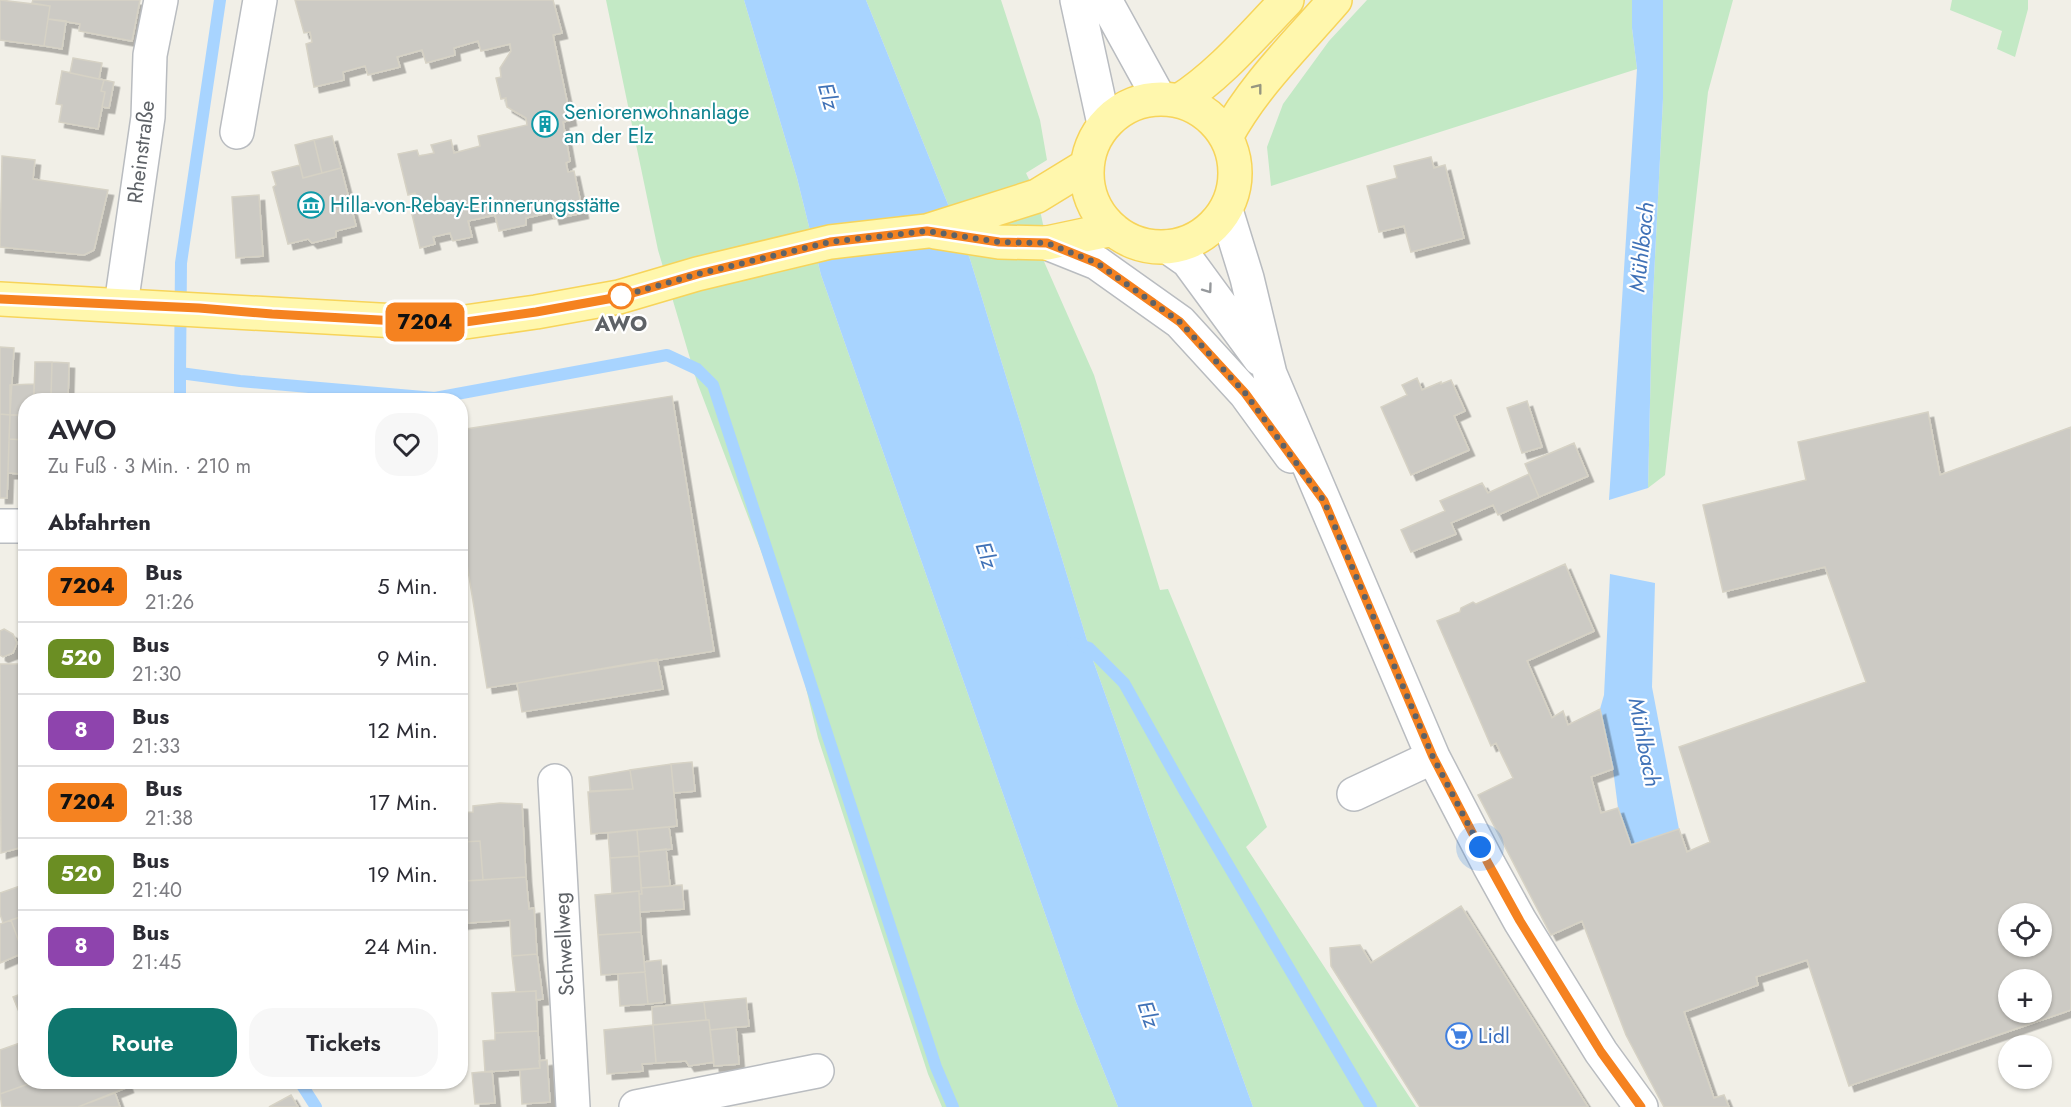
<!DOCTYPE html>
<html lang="de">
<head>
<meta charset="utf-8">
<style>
  :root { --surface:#fff; --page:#f7f7f7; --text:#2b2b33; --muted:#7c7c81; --line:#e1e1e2; --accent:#0f766e }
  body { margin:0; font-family:Jost,sans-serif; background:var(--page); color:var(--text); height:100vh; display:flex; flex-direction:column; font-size:22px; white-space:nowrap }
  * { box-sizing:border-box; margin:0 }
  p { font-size:20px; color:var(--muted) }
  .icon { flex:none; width:33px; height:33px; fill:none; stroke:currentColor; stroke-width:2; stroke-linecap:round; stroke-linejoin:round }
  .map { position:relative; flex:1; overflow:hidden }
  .side { position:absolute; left:18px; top:393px; width:450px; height:696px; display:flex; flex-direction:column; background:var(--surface); border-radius:24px; box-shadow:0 2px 4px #0004 }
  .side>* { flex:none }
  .badge { padding:0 12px; border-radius:9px; font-size:21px; line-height:39px }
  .tools { position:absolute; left:1998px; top:903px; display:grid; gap:12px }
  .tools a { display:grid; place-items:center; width:54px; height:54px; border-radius:50%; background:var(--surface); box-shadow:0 2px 4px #0004; font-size:30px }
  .you { position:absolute; width:30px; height:30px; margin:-15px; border:4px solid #fff; border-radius:50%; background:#1a73e8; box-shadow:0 0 0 9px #1a73e833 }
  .map>.badge { position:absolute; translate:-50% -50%; box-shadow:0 0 0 3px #fff }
  h2 { padding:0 30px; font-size:22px; line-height:54px }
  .round { display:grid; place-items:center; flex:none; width:63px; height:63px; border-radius:24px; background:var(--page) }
  .summary { display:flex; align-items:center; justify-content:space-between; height:102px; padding:0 30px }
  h1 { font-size:28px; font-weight:600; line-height:45px }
  .primary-button { display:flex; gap:12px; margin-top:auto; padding:12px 30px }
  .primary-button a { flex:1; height:69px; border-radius:24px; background:var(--accent); color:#fff; font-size:24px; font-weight:600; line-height:69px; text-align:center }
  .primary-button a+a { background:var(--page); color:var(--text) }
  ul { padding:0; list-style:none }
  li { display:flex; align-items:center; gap:18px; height:72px; padding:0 30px; border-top:2px solid var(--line) }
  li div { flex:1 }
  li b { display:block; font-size:22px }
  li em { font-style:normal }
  li .badge { min-width:66px; font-weight:700; text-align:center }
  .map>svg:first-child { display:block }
</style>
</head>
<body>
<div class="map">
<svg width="2071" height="1107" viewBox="0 0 2071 1107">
  <defs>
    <filter id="shadow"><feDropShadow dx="5.5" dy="5.5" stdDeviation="0" flood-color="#0004"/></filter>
  </defs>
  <rect width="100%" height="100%" fill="#f1efe7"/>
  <path fill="#c3e9c5" d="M606,0H744L797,178L821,275L1076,1002L1118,1107H942L928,1074L818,738L794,638L697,382L658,250Z
    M866,0H1001L1040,120L1047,160L1026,173L1037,196L1047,243L1042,257L1094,375L1160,590L1168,589L1267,827L1246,847L1416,1107H1253L1094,663L970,259Z
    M1367,0H1632V28L1637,69L1271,186L1267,147L1283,104L1329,41Z
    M1663,0H1733L1708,92L1665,475L1648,488L1652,317L1663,99Z
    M1952,0H2028V9L2015,57L1997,49L2002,31L1950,10Z"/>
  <path fill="#a8d4ff" d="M744,0H866L970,259L1094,663L1253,1107H1118L1076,1002L821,275L797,178Z
    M1632,0H1663V99L1652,317L1648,488L1609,500L1637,69L1632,28Z
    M1610,574L1655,583L1652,687L1679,829L1631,845L1618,808L1613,769L1600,709L1604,695Z"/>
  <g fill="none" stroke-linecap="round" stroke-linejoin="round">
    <path stroke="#a8d4ff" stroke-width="12" d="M220,0L181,263L180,373L240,381L435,398L667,355L697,369L713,385L936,1067L953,1107
      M180,373V400
      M1073,643L1089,648L1124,683L1185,792L1371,1107
      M300,1082L316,1107"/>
  </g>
  <path fill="#cccac4" stroke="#d6d2c5" stroke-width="1.5" fill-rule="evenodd" filter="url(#shadow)" d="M0,0L50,6L44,46L0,40Z
    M33,0H140L132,41L79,31L80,24L48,19L50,6L32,3Z
    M295,0H553L562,33L553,35L571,120L563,122L570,161L566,163L568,172L574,171L583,213L554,219L552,212L526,218V225L499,231L495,215L468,221L472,237L453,241L450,233L433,237L435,244L420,248L410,206L417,205L415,193L408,195L398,154L417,150L419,156L434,153L431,145L451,140L454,153L480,146L478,136L527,125L526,118L507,107L506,98L501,99L496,78L501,77L500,68L511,51L510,44L481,51L478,41L454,48L455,55L426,63L422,50L397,57L400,67L368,75L365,66L343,72L344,80L314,87L306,44L312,42L310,32L304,33Z
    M48,19L66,21L62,49L44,46Z
    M73,58L102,63L99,79L70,73Z
    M62,71L104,80L101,91L105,92L98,129L59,122L62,105L56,104Z
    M104,80L114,82L109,108L102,107L105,92L101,91Z
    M332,136L341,168L322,173L314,140Z
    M314,140L322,173L303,178L295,145Z
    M2,156L35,160L33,179L108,190L94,250L84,255L0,247Z
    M1431,157L1434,168L1445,165L1464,238L1411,252L1404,226L1379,232L1367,186L1397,178L1394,166Z
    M300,165L303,178L341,168L356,226L336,231V237L312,243L308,239L288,244L273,187L276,185L272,172Z
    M259,195L263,256L236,258L232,197Z
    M0,347L14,348L10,415L0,414Z
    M35,362H52L51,397L34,396Z
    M52,362L69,363L68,398L51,397Z
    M1417,378L1422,390L1441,382V384L1451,380L1465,411L1454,416L1469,450L1411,475L1381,407L1407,395L1402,385Z
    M34,384V400H26V415H10V385Z
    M672,396L714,651L487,688L460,521V430Z
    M1527,401L1542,447L1522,453L1507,408Z
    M1928,412L1940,475L2071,427V1010L1849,1086L1807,960L1756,977L1758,985L1684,1012L1714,1098L1724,1095L1729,1107H1664L1626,1035L1582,921L1551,935L1478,795L1513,778L1496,743L1491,746L1437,621L1460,612L1461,608L1473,602L1476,604L1565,564L1594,631L1527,661L1552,718L1563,711L1568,725L1600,709L1613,769L1591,777L1601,813L1618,808L1631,845L1679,829L1687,852L1710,842L1679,747L1866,682L1825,567L1723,592L1703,505L1806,480L1798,442ZM2008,914H2042V946H2008ZM2008,980H2042V1012H2008Z
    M0,414L10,415L7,498H0Z
    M10,415H26V440L9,439Z
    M9,439L24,440L23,474L8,473Z
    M1574,443L1588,476L1539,497L1525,464Z
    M1529,474L1539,497L1498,515L1493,505L1451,523L1456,534L1411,552L1401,530L1445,511L1440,501L1482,483L1488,493Z
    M4,629L13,634L17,643L13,653L3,657L0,655V631Z
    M657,659L663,689L522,712L517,683Z
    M0,664H26V846L1,853Z
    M692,762L695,791L674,793L671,764Z
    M671,764L677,826L591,834L588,792L633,789L630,770Z
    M630,770L633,789L590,791L589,777Z
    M500,803L522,804L526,877L483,880L480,841L462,842L460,813L473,812V806Z
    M669,827L672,849L639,852L637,830Z
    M637,830L639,856L610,858L608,833Z
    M480,841L483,880L465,881L462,842Z
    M666,849L670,886L641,888L639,852Z
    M639,856L642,894H639V891L612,894L610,858Z
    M526,877L529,909L534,908L537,954L512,956L510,920L468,923L465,881Z
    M460,881H465L468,923L460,924Z
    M23,885L26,890V915L3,923L0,914V893Z
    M682,885L684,909L640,912L639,894H642L641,888Z
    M639,891L641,932L598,935L595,895Z
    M1461,906L1588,1107H1420L1331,966L1330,948L1360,945L1371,963Z
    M26,915V952L23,953L11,920Z
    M11,920L23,953L0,963V924Z
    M641,932L645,972L601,975L598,935Z
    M537,954L543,999L536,1000V991L516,992L512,956Z
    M661,960L665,1002L648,1004L644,962Z
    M645,972L648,1004L620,1006L618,974Z
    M536,991L538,1031L495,1033L492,993Z
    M26,992V1015L21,1017L13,997Z
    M746,998L749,1026L710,1030L709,1020H706L704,1002Z
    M704,1002L706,1020L653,1025L652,1007Z
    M706,1020H709L714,1062L689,1066L686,1061L656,1063L653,1025Z
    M653,1025L656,1063L642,1064L643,1071L607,1074L604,1030Z
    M736,1027L739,1064L714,1066L710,1030Z
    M538,1031L540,1068L485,1072L483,1041L495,1040V1033Z
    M20,1043L26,1056V1082H34L0,1094V1050Z
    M547,1060L550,1102L522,1104L520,1070L540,1068L539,1061Z
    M492,1071L495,1103L475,1104L472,1073Z
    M34,1082H126L128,1087L78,1107H2L0,1094Z
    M115,1093L120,1107H78Z
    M291,1095L298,1107H269Z"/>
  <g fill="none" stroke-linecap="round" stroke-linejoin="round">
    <g stroke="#b9bcc0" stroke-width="36">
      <path id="minor" d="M1077,0L1104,124
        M1105,0L1159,98
        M237,132L260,0
        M1226,210L1247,278L1270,374L1433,757L1489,865L1520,921L1601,1052L1641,1107
        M1047,243L1097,263L1180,322L1245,393L1291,456
        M1168,247L1188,261L1260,359
        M121,305L148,117L150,55L161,0
        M0,526H26
        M555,781L573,1107
        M1354,794L1433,757
        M636,1107L817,1071"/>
    </g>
    <g stroke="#f7d45a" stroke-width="36">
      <path id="major" d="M1087 173a74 74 0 1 1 148 0a74 74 0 1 1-148 0Z
        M1179,101C1221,74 1253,35 1287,0
        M1226,137C1254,85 1297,44 1335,0
        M935,232L999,242L1047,243L1113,229
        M0,299L451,324L536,312L619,297L697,274L830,242L927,231L1037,196L1086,166"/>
    </g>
    <use href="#minor" stroke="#fff" stroke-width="33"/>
    <use href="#major" stroke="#fff7ad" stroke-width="33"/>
  </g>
  <defs><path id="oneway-chevron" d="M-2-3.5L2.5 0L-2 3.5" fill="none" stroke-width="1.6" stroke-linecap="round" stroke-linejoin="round" transform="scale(1.5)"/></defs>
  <use stroke="#969680" href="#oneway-chevron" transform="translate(1258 88) rotate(-52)"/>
  <use stroke="#96999c" href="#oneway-chevron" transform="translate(1208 289) rotate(54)"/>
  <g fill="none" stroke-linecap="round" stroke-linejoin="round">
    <g stroke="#fff" stroke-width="14">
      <path id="line" d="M0,299L199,308L272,314L451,324L536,312L619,297L698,274L830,242L927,231L999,242L1047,243L1097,263L1180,322L1245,393L1324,501L1433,757L1489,865L1520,921L1601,1052L1641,1107"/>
    </g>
    <use href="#line" stroke="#f58220" stroke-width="9"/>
    <path stroke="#5e6267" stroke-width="6" stroke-dasharray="0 10.8" d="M621,296L619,297L698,274L830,242L927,231L999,242L1047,243L1097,263L1180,322L1245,393L1324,501L1433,757L1480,847"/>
  </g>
  <defs>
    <g id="building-ring" transform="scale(1.35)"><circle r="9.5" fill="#fff" stroke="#0f9aa8" stroke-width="1.5"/><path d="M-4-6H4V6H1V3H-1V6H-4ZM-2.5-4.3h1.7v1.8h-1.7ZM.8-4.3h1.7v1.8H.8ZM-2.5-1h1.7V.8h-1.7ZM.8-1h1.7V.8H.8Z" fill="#0f9aa8"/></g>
    <g id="museum-ring" transform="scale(1.35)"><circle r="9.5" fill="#fff" stroke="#0f9aa8" stroke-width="1.5"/><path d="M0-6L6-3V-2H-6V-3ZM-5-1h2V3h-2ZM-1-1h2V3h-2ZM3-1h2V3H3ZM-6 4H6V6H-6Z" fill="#0f9aa8"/></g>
    <g id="supermarket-ring" transform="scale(1.35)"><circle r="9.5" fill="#fff" stroke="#3f7fe0" stroke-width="1.5"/><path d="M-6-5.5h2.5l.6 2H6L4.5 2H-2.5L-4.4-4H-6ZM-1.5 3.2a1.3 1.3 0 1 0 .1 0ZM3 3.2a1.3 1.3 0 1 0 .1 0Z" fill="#3f7fe0"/></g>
  </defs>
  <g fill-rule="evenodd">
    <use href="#building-ring" x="545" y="124"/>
    <use href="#museum-ring" x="311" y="205"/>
    <use href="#supermarket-ring" x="1459" y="1036"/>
  </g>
  <circle fill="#fff" stroke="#f58220" stroke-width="3" cx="621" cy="296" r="12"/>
  <g text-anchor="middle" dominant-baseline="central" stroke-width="4.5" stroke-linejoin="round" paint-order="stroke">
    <g font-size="21" fill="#0d838f" stroke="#fff" text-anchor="start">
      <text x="564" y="112">Seniorenwohnanlage<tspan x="564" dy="24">an der Elz</tspan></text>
      <text x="330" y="205">Hilla-von-Rebay-Erinnerungsstätte</text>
    </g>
    <g font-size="21" fill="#5e6267" stroke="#fff">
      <text transform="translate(141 152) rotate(-83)">Rheinstraße</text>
      <text transform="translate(564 944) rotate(-93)">Schwellweg</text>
    </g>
    <g font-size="21" font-weight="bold" fill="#5e6267" stroke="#fff">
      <text x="621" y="324">AWO</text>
    </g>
    <g font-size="21" fill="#366cbe" stroke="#fff" text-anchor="start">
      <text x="1478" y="1036">Lidl</text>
    </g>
    <g font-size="22" font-style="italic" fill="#4072b7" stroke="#fff">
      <text transform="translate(829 96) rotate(74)">Elz</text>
      <text transform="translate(1641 247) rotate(-84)">Mühlbach</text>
      <text transform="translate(987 555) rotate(71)">Elz</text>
      <text transform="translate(1645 742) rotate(79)">Mühlbach</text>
      <text transform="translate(1149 1014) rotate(71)">Elz</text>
    </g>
  </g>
</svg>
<div class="tools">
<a><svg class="icon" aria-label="locate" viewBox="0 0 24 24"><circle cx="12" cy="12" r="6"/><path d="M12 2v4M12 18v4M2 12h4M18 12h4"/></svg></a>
<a>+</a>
<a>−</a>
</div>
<div class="you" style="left:1480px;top:847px"></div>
<b class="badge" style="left:425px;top:322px;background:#f58220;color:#111">7204</b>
<section class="side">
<div class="summary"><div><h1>AWO</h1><p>Zu Fuß · 3 Min. · 210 m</p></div><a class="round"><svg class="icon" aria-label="heart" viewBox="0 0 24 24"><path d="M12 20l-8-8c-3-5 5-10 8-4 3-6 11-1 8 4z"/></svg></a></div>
<h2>Abfahrten</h2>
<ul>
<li><span class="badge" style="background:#f58220;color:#111">7204</span><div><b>Bus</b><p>21:26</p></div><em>5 Min.</em></li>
<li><span class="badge" style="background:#6b8e23;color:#fff">520</span><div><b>Bus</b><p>21:30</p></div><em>9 Min.</em></li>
<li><span class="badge" style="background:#8e44ad;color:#fff">8</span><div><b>Bus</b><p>21:33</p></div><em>12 Min.</em></li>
<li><span class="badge" style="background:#f58220;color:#111">7204</span><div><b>Bus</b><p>21:38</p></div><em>17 Min.</em></li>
<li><span class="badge" style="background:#6b8e23;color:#fff">520</span><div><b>Bus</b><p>21:40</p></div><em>19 Min.</em></li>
<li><span class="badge" style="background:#8e44ad;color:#fff">8</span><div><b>Bus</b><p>21:45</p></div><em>24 Min.</em></li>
</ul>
<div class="primary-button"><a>Route</a><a>Tickets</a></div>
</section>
</div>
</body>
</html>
